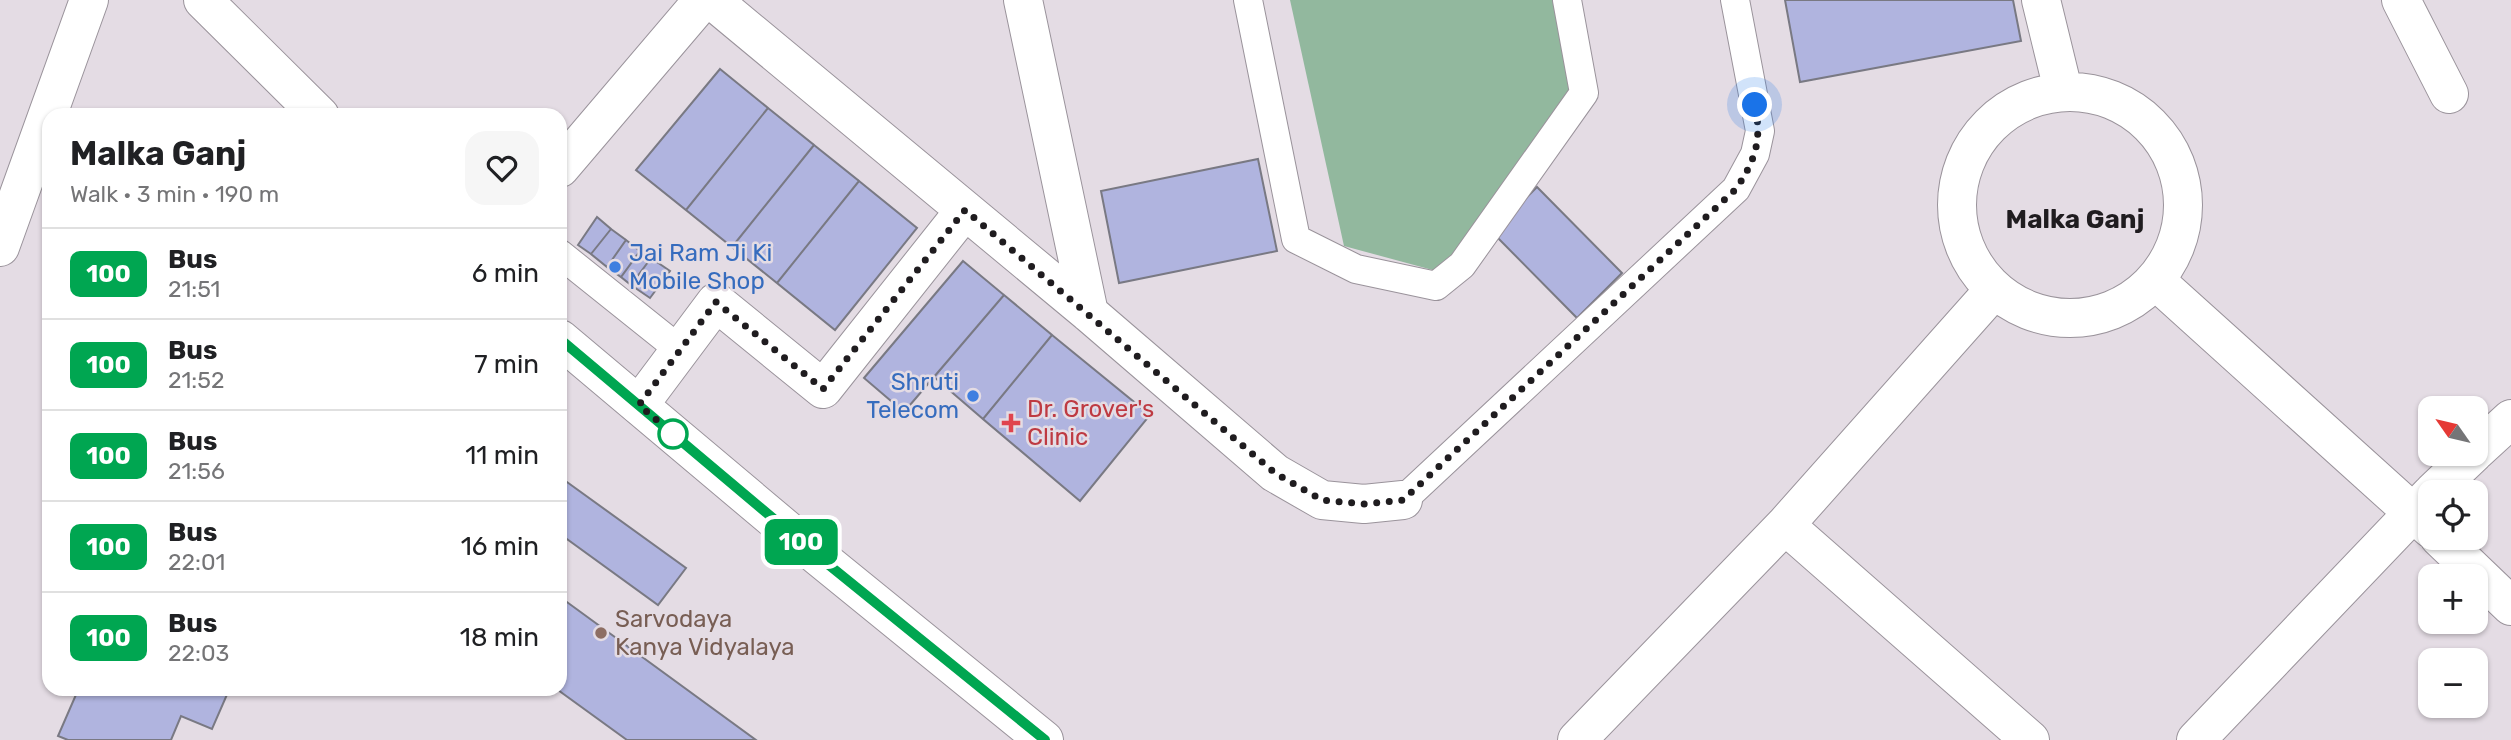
<!DOCTYPE html>
<html lang="en">
<head>
<meta charset="utf-8">
<style>
  :root { --surface:#fff; --page:#f6f6f6; --text:#202124; --muted:#757577; --line:#e0e0e0 }
  body { margin:0; font-family:Rubik,sans-serif; background:var(--page); color:var(--text); height:100vh; display:flex; flex-direction:column; font-size:26px; white-space:nowrap }
  * { box-sizing:border-box; margin:0 }
  p { font-size:23px; color:var(--muted) }
  .icon { flex:none; width:38px; height:38px; fill:none; stroke:currentColor; stroke-width:2; stroke-linecap:round; stroke-linejoin:round }
  .map { position:relative; flex:1; overflow:hidden }
  .panel { position:absolute; left:42px; top:108px; width:525px; height:588px; display:flex; flex-direction:column; background:var(--surface); border-radius:21px; box-shadow:0 2px 5px #0004 }
  .panel>* { flex:none }
  .badge { padding:0 14px; border-radius:10px; font-size:24px; line-height:46px }
  .needle { width:46px; rotate:304deg }
  .fabs { position:absolute; left:2418px; top:396px; display:grid; gap:14px }
  .fabs a { display:grid; place-items:center; width:70px; height:70px; border-radius:14px; background:var(--surface); box-shadow:0 2px 5px #0004; font-size:35px }
  .you { position:absolute; width:35px; height:35px; margin:-18px; border:5px solid #fff; border-radius:50%; background:#1a73e8; box-shadow:0 0 0 10px #1a73e833 }
  .map>.badge { position:absolute; translate:-50% -50%; box-shadow:0 0 0 4px #fff }
  .round { display:grid; place-items:center; flex:none; width:74px; height:74px; border-radius:21px; background:var(--page) }
  .overview { display:flex; align-items:center; justify-content:space-between; height:119px; padding:0 28px }
  h1 { font-size:33px; font-weight:700; line-height:52px }
  ul { padding:0; list-style:none }
  li { display:flex; align-items:center; gap:21px; height:91px; padding:0 28px; border-top:2px solid var(--line) }
  li div { flex:1 }
  li b { display:block; font-size:26px }
  li em { font-style:normal }
  li .badge { min-width:77px; font-weight:700; text-align:center }
  .map>svg:first-child { display:block }
</style>
</head>
<body>
<div class="map">
<svg width="2511" height="740" viewBox="0 0 2511 740">
  <rect width="100%" height="100%" fill="#e4dce4"/>
  <path fill="#92b89e" d="M1290,0H1566L1582,71L1440,272L1344,246Z"/>
  <path fill="#b0b4df" stroke="#797983" stroke-width="2" d="M1785,0H2013L2021,41L1800,82Z
    M720,69L768,108L686,210L636,170Z
    M768,108L814,145L732,247L686,210Z
    M814,145L859,181L777,283L732,247Z
    M1258,159L1277,251L1119,283L1101,191Z
    M859,181L917,228L835,330L777,283Z
    M1537,187L1622,273L1577,318L1492,232Z
    M597,217L611,229L591,254L578,245Z
    M611,229L626,240L607,267L591,254Z
    M626,240L640,251L621,277L607,267Z
    M640,251L651,258L631,285L621,277Z
    M651,258L670,271L650,298L631,285Z
    M963,261L1004,295L904,412L864,378Z
    M1004,295L1052,335L983,419L934,377Z
    M1052,335L1150,415L1080,501L983,419Z
    M560,477L686,568L658,605L560,534Z
    M560,597L756,740H627L558,690Z
    M78,690H229L212,729L181,716L171,740H68L58,736Z"/>
  <g fill="none" stroke-linecap="round" stroke-linejoin="round">
    <g stroke="#9a939b" stroke-width="30">
      <path id="service" d="M1248,0L1296,239L1356,269L1436,286L1462,265L1584,93L1567,0
        M560,254L680,350
        M1403,500L1736,189L1755,154L1760,131L1735,0"/>
    </g>
    <g stroke="#9a939b" stroke-width="40">
      <path id="minor" d="M712,0L1089,313L1275,473L1322,500L1364,504L1403,500
        M1023,0L1089,313
        M2041,0L2063,90
        M2401,0L2449,94
        M1957 205a113 113 0 1 1 226 0a113 113 0 1 1-226 0Z
        M560,168L703,0
        M2156,281L2431,529
        M639,405L716,302L823,389L965,210
        M2476,451L2511,419
        M2433,492L2474,453
        M1785,525L2030,740
        M2439,537L2511,606
        M1577,740L1785,525L1993,291
        M2196,740L2431,494"/>
    </g>
    <g stroke="#9a939b" stroke-width="40">
      <path id="tertiary" d="M203,0L320,116
        M0,247L89,0
        M560,339L819,557L1044,740"/>
    </g>
    <use href="#service" stroke="#fff" stroke-width="28"/>
    <use href="#minor" stroke="#fff" stroke-width="38"/>
    <use href="#tertiary" stroke="#fff" stroke-width="38"/>
  </g>
  <g fill="none" stroke-linecap="round" stroke-linejoin="round">
    <g stroke="#fff" stroke-width="16">
      <path id="line" d="M560,339L819,557L1045,740"/>
    </g>
    <use href="#line" stroke="#00a651" stroke-width="10"/>
    <path stroke="#1f1c1f" stroke-width="7" stroke-dasharray="0 12.6" d="M673,434L679,439L639,405L716,302L823,389L965,210L1275,473L1322,500L1364,504L1403,500L1736,189C1756,159 1762,140 1755,105"/>
  </g>
  <g fill="#3f7fe0" stroke="#e4dce4" stroke-width="2.5">
    <circle cx="615" cy="267" r="7"/>
    <circle cx="973" cy="396" r="7"/>
  </g>
  <path fill="#e0444e" stroke="#e4dce4" stroke-width="2.5" d="M1007.5 412.5h7v7h7v7h-7v7h-7v-7h-7v-7h7z"/>
  <circle fill="#fff" stroke="#00a651" stroke-width="3.5" cx="673" cy="434" r="14"/>
  <circle fill="#8d6e63" stroke="#e4dce4" stroke-width="2.5" cx="601" cy="633" r="7"/>
  <g text-anchor="middle" dominant-baseline="central" stroke-width="5" stroke-linejoin="round" paint-order="stroke">
    <g font-size="24" fill="#366cbe" stroke="#e4dce4" text-anchor="start">
      <text x="629" y="253">Jai Ram Ji Ki<tspan x="629" dy="28">Mobile Shop</tspan></text>
      <text x="959" y="382" text-anchor="end">Shruti<tspan x="959" dy="28">Telecom</tspan></text>
    </g>
    <g font-size="24" fill="#be3a42" stroke="#e4dce4" text-anchor="start">
      <text x="1027" y="409">Dr. Grover's<tspan x="1027" dy="28">Clinic</tspan></text>
    </g>
    <g font-size="24" fill="#785e54" stroke="#e4dce4" text-anchor="start">
      <text x="615" y="619">Sarvodaya<tspan x="615" dy="28">Kanya Vidyalaya</tspan></text>
    </g>
    <g font-size="26" font-weight="bold" fill="#1f1c1f" stroke="#e4dce4">
      <text x="2075" y="219">Malka Ganj</text>
    </g>
  </g>
</svg>
<div class="fabs">
<a><svg class="needle" viewBox="-14 -14 28 28"><path d="M0-13l5 13h-10z" fill="#e53935"/><path d="M0 13l5-13h-10z" fill="#757577"/></svg></a>
<a><svg class="icon" aria-label="locate" viewBox="0 0 24 24"><circle cx="12" cy="12" r="6"/><path d="M12 2v4M12 18v4M2 12h4M18 12h4"/></svg></a>
<a>+</a>
<a>−</a>
</div>
<div class="you" style="left:1755px;top:105px"></div>
<b class="badge" style="left:801px;top:542px;background:#00a651;color:#fff">100</b>
<section class="panel">
<div class="overview"><div><h1>Malka Ganj</h1><p>Walk · 3 min · 190 m</p></div><a class="round"><svg class="icon" aria-label="heart" viewBox="0 0 24 24"><path d="M12 20l-8-8c-3-5 5-10 8-4 3-6 11-1 8 4z"/></svg></a></div>
<ul>
<li><span class="badge" style="background:#00a651;color:#fff">100</span><div><b>Bus</b><p>21:51</p></div><em>6 min</em></li>
<li><span class="badge" style="background:#00a651;color:#fff">100</span><div><b>Bus</b><p>21:52</p></div><em>7 min</em></li>
<li><span class="badge" style="background:#00a651;color:#fff">100</span><div><b>Bus</b><p>21:56</p></div><em>11 min</em></li>
<li><span class="badge" style="background:#00a651;color:#fff">100</span><div><b>Bus</b><p>22:01</p></div><em>16 min</em></li>
<li><span class="badge" style="background:#00a651;color:#fff">100</span><div><b>Bus</b><p>22:03</p></div><em>18 min</em></li>
</ul>
</section>
</div>
</body>
</html>
